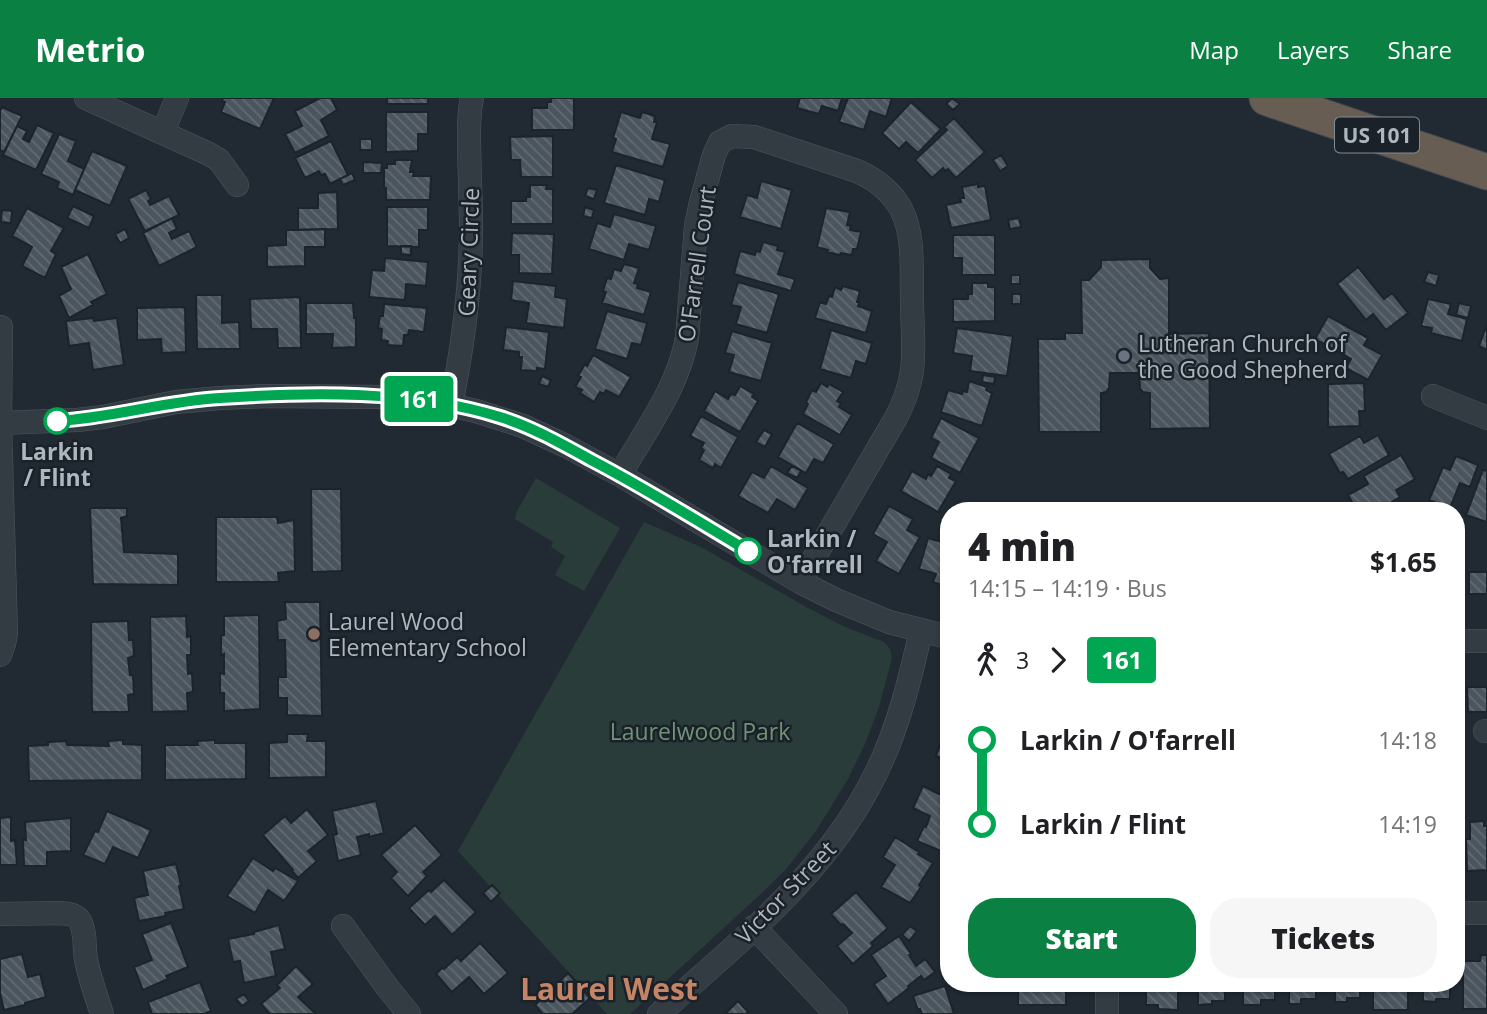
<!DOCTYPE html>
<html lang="en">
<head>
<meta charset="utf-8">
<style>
  :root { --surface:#fff; --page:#f6f6f6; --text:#202124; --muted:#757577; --accent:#0b8043 }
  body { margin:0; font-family:"Open Sans",sans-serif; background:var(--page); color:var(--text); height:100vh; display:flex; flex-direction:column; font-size:26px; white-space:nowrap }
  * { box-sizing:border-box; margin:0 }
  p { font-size:23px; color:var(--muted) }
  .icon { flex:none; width:38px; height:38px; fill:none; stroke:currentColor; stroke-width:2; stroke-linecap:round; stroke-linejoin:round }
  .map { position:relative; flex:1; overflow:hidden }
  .details { position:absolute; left:940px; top:404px; width:525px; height:490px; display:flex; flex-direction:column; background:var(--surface); border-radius:28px; box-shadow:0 2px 5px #0004 }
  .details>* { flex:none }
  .badge { padding:0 14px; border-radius:5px; font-size:24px; line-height:46px }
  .map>.badge { position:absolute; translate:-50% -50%; box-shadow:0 0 0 4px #fff }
  .legs { display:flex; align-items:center; gap:10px; height:77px; padding:0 28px; font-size:23px }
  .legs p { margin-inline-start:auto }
  .overview { display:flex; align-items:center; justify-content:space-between; height:119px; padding:0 28px }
  h1 { font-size:38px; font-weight:800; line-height:52px }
  .cta { display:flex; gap:14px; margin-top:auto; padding:14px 28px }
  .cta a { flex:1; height:80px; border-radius:28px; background:var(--accent); color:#fff; font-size:28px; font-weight:800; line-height:80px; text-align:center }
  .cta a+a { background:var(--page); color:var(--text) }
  ul { padding:0 28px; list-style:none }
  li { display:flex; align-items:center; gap:24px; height:84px; font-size:26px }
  li i { display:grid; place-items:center; width:10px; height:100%; margin:0 9px; background:currentColor }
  li i::after { content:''; width:18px; height:18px; margin:-9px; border:5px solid; border-radius:50%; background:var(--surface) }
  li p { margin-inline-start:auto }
  li:first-child i { background:linear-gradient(#0000 50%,currentColor 0) }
  li:last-child i { background:linear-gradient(currentColor 50%,#0000 0) }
  header { display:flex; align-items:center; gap:42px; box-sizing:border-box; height:98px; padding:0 35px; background:var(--accent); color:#fff }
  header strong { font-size:33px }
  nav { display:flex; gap:38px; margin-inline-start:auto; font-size:24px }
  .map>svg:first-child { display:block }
</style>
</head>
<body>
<header>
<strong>Metrio</strong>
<nav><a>Map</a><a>Layers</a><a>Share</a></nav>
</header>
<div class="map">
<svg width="1487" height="916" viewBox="0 0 1487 916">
  <defs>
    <pattern id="building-back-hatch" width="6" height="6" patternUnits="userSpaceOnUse" patternTransform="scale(1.75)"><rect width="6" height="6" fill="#4a555e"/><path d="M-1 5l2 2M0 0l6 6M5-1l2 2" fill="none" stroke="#626b73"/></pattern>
  </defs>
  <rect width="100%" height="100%" fill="#212a32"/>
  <path fill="#2a3c3a" d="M536,380L620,430L584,493L555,477L565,458L551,449L553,444L515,421L516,415Z
    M644,424L701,449L808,510L845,529L884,544L890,551L892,560L879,609L865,646L848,681L816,733L787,770L765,792L630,916H607L458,753Z"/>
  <path fill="url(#building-back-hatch)" stroke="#1c232a" stroke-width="2" d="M223,0H274L260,31L221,14L225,4L222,3Z
    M320,0H331L337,12L321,22L329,38L295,55L285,36L302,28L295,13Z
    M387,0H428V6H387Z
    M551,0H574V32H532V10H547V4H551Z
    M800,0H842L838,13L822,8L819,16L797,10Z
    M848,0H892L886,19L870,13L864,32L839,24Z
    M952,0L960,6L953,12L946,6Z
    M911,4L941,31L918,55L906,44L899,51L882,35Z
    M2,9L22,18L4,54L0,52V13Z
    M386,14H428V36H418V53L386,54Z
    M621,14L640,20L642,14L655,18L654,24H657L652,41L670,46L663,69L612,54L616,41L613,40Z
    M954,20L985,54L956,80L948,71L945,73L943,70L932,80L915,62L947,32L944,29Z
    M37,27L54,35L36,72L3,57L17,28L27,33L23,41L29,44Z
    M59,36L76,43L68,63L84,71L73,97L57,90L59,84L41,76Z
    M553,38V79H521L520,62H511L510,39Z
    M360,41H372V52H360Z
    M331,43L348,77L330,86L325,76L321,77L319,73L305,80L295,60Z
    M92,53L127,68L110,108L75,92Z
    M1001,57L1008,68L1000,73L993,62Z
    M395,62H412L410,74H414L413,78H431L430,102H386V90H384V70H387V66H395Z
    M363,64L382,65L381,75H363Z
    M616,67L665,82L659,104L649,101L645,117L604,105Z
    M352,75L355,82L343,87L340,81Z
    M761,83L792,92L781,131L740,119L747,97L757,100Z
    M978,86V89L985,88L991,122L951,130L946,107L961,104L960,100H964L962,89Z
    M530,87H547L546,91H553V126H511V103H526V99H530Z
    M588,90L597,92L594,101L585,98Z
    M146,92L151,101L148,103L150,107L169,98L179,117L145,133L128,101Z
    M337,94L338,131L298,132V110H318V95Z
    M73,108L94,118L89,130L67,120Z
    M387,109H428V132H419V149L387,148Z
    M585,109L594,112L592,120L583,118Z
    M27,110L64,130L51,153L56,156L45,180L22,168L32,149L12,138Z
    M826,110L850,114L847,127L851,128L850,132L861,134L857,151H853L852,157L841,155L840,157L827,154L828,152L817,149Z
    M2,112L12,113L11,125L1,124Z
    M614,116L656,128L649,152L629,146L624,162L589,151L597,125L610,129Z
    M172,120L177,131L169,135L172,141L189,133L197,149L159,168L143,135Z
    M1019,120L1021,129L1010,131L1008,122Z
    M125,131L129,140L120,145L115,136Z
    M325,131V149H305V168L267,169V148L286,147V132Z
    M512,135L554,136L552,176L519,175V157H511Z
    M953,137H995V177H962V160H953Z
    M763,144L778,148L777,152L785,154L778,176L795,181L791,193L734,176L740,153L755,157L756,153L760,154Z
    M401,148H411V157L401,156Z
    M88,156L107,196L91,204L93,207L69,220L59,198L71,191L61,169Z
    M385,160L428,164L426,188L406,186L405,202L369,199L372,172L384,173Z
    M1150,161V170L1160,181L1169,180V236L1209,235L1210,330L1150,331V295L1143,294L1140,290L1139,275H1110L1109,290L1106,294L1101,295V334H1039L1038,241H1065V235H1082L1081,182H1089L1101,169V162Z
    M624,166L639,170L634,185L638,186L637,190L651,194L644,217L602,205L606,194L603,193L607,180L611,181L614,171L621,173Z
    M1358,169L1384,201L1392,195L1408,215L1386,232L1373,216L1366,222L1337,186Z
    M1428,174L1439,177L1436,188L1424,184Z
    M1011,177H1020V186H1011Z
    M513,183L556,188L555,199L567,201L564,230L526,225L529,205L511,202Z
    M738,184L779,196L767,235L736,226L741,209L731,207Z
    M972,185H988V189H995V223L953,224V201H968V196H972Z
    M843,188L860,193L857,204H859L858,208L872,213L866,235L815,220L820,204L826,206L829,198L832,199L835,189L841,192Z
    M1012,196H1021V206H1012Z
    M196,197H222V225L239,224L240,251H197Z
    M300,199L301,250H278L277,231H251L250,201Z
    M1428,201L1451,206L1448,216L1467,221L1462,243L1431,235L1432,230L1421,228Z
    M306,205H353L354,220H356V249L332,250L333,236H306Z
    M1459,205L1471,208L1468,220L1456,217Z
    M384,206L427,210L424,234L409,232L408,237H404L403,248L387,247L388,243L381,242L382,231L378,230L380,218H383Z
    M185,209L186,254L162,255L161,241L137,242V210Z
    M607,213L647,225L641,247L632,245L627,261L595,251Z
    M1328,218L1368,240L1364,247L1382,257L1368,282L1346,270L1351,261L1315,241Z
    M93,220L94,223L117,220L124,267L93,272L89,245L69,248L66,223Z
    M1487,226V252L1479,248Z
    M506,229L549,234L545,271L537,270V273L521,272L522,259H519V254L503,252Z
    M957,230L1013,238L1007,278L970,273L972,258L953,255Z
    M831,232L872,245L866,266L856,263L851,280L820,271Z
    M732,233L772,245L761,283L729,274L734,257L725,255Z
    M593,257L631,279L619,299L606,292L604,296L600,294L594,304L580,295L582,292L575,289L581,279L578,278L585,266L587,268Z
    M983,277L995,279L994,286L982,284Z
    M542,278L551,282L548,289L539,286Z
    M969,283L987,289L986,292L992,295L982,328L941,314L948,292L962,296L963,293L967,294Z
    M821,285L827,289L829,286L843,294L837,303L841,305L839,309L852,317L840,337L803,316L808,306L806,304L812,292L816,294Z
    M1364,285L1365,313H1359L1360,328L1328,329V286Z
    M740,288L754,296L752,299L758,303L740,334L704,313L715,293L728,301L731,296L735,297Z
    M701,318L738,339L721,370L715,366L713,370L699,362L704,352L701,350L704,345L690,338Z
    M941,320L979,340L960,375L931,360L939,344L931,340Z
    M797,325L834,346L823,365L814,361L806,375L778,359Z
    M764,332L772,336L765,349L756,344Z
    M1378,337L1389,357L1348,381L1343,374L1340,375L1329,356L1360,338L1364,345Z
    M1401,357L1415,381L1396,392L1400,399L1377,413H1357L1348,397L1368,386L1364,378Z
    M1456,358L1478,367L1470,389L1460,385L1450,410L1429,402L1443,369L1450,372Z
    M771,368L808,390L795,412L777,401L768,415L738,398L752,374L764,380Z
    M792,368L801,373L797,380L787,375Z
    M937,368L951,376L949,380L956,383L938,414L901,393L912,373L926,381L928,376L931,378Z
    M1483,372L1487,373V424L1466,417Z
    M311,391H341L342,473L312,474Z
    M889,408L913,421L907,432L920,439L899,476L876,463L887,444L873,436Z
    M90,410H127V418L121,420L124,454L178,456V487L93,486Z
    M216,419H277L278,425L294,422L295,473L278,475L279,484H216Z
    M928,440L948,446V489L933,484L936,476L919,471Z
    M1456,473H1463V495H1456Z
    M1469,474H1487V496H1469Z
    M285,504H320L322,618L287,617V600H278V579H286L285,542H278L277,523L286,521Z
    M259,517L260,611L224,613V595H220V575L224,576V556L221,557V538L224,537V518Z
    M186,518L187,539L191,538V557H187L188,576L192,575L193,594L187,595L188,613L152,614L150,519Z
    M128,523L129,542H133L134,558L128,560L130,577H133L134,596L128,597L129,614H92L91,524Z
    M1467,589H1487V614H1468Z
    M287,636H308L307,643H326V679L269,680V645L287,644Z
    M944,636L948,638V663L936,658Z
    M123,642V646L142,647V682L29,683L28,648L48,647V644L66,643L67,647L109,648L108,643Z
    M215,642V645H246V681L165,682V647H198L197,643Z
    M948,665V688L941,686Z
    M923,688L947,700L946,703L948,704V756L917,743L924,728L926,729L930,718L913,710Z
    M376,703L384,735L369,739V736L357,739L361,757L338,763L333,737L337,736L332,713Z
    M307,711L328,737L308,753L317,763L298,780L292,773L293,772L263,737L285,718L291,725Z
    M107,713L151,732L138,760L113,749L105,766L83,757L95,733L98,734Z
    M1456,716H1458L1459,770H1456Z
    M11,719V743L15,742L17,767H0V720Z
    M71,720V753L47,754V768H24L23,741L26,742L25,724Z
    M1484,723V728H1487V772L1467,773L1466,741H1470V724Z
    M415,727L442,757L423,774L427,778L408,798L391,780L397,774L381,757Z
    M895,739L919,754L918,756L933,765L919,787L921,789L910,805L881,789L895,767L883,759Z
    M253,760L273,773L275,770L298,783L284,803L268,792L255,815L227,798Z
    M176,766L181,787L179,788L184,811L165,815L166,818L139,823L134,800L148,797L143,773Z
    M444,782L476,814L452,837L435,818L425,827L409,810L429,792L431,794Z
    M492,787L500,795L491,804L483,795Z
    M856,794L888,830L871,845L873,848L853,866L837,848L852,835L843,826L841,827L831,816Z
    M171,825L188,869L166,878L168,881L143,892L134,869L152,862L142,836Z
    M279,827L285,851L271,854L276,878L244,885L240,863L233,864L228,841L254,836V834Z
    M910,828L917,833L909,843L902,837Z
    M899,838L911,856L909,857L916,868L925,861L935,874L924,882L921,878L908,888L909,890L888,906L874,886L886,878L871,857Z
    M480,845L508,875L484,896L469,879L452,894L436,876L442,870L444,871L457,859L461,863Z
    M22,856L28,879L40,876L46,899L25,905V907L4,912L0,895V861Z
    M1481,857H1487V911H1463V863H1480Z
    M296,868L313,886L298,899L316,916H270L261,906L280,890L277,887Z
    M568,875L590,900L572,916H543L535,907Z
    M200,884L211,913L204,916H152L148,904Z
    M1018,886H1061V888H1066V907H1018Z
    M1146,886H1178V912L1158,911V907H1146Z
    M1194,886H1225V903H1212V906L1198,907V888H1194Z
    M1243,886H1275V902H1261V907H1243Z
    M1284,886H1316V901H1301V906H1289V887H1284Z
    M1335,886H1360V900H1347V904H1335Z
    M1373,886H1408V912H1373Z
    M1419,886H1450V901H1436V904L1423,903V886Z
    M945,888L954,916H922L920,911L918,912L913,898Z
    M244,896L249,903L242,908L236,901Z
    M738,903L748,914L746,916H725Z"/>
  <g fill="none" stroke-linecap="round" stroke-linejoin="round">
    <g stroke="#4f575e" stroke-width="24">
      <path id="minor" d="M86,0L209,56L219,62L237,87
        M163,34L177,0
        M1433,298L1487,320
        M451,307C463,248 471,190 471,130C471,99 469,68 469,38C469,25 469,12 472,0
        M0,325L77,322L103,319L176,304L220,300L266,298L392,299L422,301L476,313L523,328L566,348L620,377L800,484L836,502L889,524L948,539
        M620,377C645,333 678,290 687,240L696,128L700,108L714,57L720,44L732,38L754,39L857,73C875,81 891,93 901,111C915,138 911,172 912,202C912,225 915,249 912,272C910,289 904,304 897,318L800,484
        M1456,543H1487
        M0,557L4,546L6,535L0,325L1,229
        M1485,633H1487
        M1456,815H1487
        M0,816L61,815C68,816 76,816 80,823C86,834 84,850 86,862C90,881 96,898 102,916
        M343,828L387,889L409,916
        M754,829L836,916
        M1107,886V916
        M659,916C739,843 828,775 876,675C898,631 910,581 921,533"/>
    </g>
    <g stroke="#3f474e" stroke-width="37">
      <path id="highway" d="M1267,0L1487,74"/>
    </g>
    <use href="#minor" stroke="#343c43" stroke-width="23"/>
    <use href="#highway" stroke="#685d52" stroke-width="35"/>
  </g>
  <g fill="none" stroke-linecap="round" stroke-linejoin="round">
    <g stroke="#fff" stroke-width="16">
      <path id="line-1" d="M57,323C112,320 165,303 220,300C309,294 414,292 500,319C532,329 562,346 591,362C645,390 696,422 748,453"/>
    </g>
    <use href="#line-1" stroke="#00a651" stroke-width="10"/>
  </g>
  <circle fill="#6b7280" stroke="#1a2128" stroke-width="2.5" cx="1124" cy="258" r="7"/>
  <g fill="#fff" stroke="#00a651" stroke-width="3.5">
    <circle cx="57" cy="323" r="12"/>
    <circle cx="748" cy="453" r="12"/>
  </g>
  <circle fill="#8d6e63" stroke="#1a2128" stroke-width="2.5" cx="314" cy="536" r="7"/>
  <g text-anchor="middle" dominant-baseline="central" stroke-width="5" stroke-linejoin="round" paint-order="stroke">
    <rect fill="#1a2128" stroke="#828a92" stroke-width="2" x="1335" y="19.5" width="84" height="35" rx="5"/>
    <g font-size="21" font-weight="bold" fill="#aeb7c0">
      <text x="1377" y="37">US 101</text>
    </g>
    <g font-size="23" fill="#aeb7c0" stroke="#1a2128">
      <text transform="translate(468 154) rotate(-88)">Geary Circle</text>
      <text transform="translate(696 166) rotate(-82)">O'Farrell Court</text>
      <text transform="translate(785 794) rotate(-46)">Victor Street</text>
    </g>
    <g font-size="23" fill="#aeb7c0" stroke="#1a2128" text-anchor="start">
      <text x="1138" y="245">Lutheran Church of<tspan x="1138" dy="26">the Good Shepherd</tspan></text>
      <text x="328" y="523">Laurel Wood<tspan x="328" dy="26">Elementary School</tspan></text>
    </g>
    <g font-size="23" font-weight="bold" fill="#aeb7c0" stroke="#1a2128">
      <text x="57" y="353">Larkin<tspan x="57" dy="26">/ Flint</tspan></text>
      <text x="767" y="440" text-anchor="start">Larkin /<tspan x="767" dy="26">O'farrell</tspan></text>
    </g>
    <g font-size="23" fill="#709375" stroke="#1a2128">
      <text x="700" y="633">Laurelwood Park</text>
    </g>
    <g font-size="30" font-weight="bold" fill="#c48465" stroke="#1a2128">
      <text x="609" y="890">Laurel West</text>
    </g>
  </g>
</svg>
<b class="badge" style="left:419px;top:301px;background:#00a651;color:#fff">161</b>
<section class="details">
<div class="overview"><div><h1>4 min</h1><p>14:15 – 14:19 · Bus</p></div><b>$1.65</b></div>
<div class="legs"><svg class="icon" aria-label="walk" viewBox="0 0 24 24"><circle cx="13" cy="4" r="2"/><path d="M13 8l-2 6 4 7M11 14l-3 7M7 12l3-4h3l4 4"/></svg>3<svg class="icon" aria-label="forward" viewBox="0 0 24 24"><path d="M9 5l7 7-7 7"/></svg><b class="badge" style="background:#00a651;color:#fff">161</b></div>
<ul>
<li><i style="color:#00a651"></i><b>Larkin / O'farrell</b><p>14:18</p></li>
<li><i style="color:#00a651"></i><b>Larkin / Flint</b><p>14:19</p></li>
</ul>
<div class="cta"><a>Start</a><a>Tickets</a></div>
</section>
</div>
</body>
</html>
